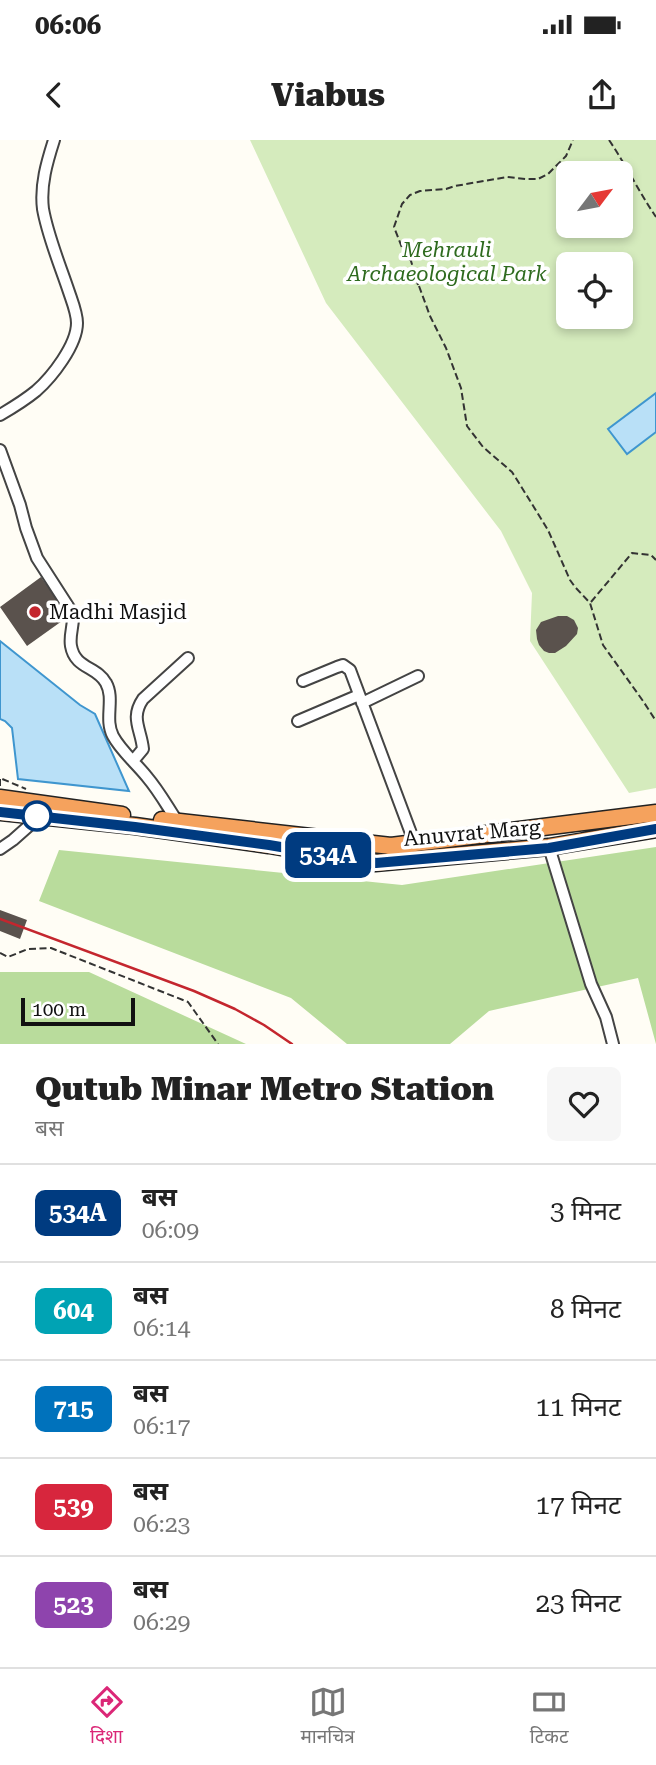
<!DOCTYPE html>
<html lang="hi">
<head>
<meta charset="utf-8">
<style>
  :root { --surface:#fff; --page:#f6f6f6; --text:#222; --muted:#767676; --line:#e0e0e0; --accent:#db2777 }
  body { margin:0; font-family:"Roboto Serif","Noto Sans Devanagari",serif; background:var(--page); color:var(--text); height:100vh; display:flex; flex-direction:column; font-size:26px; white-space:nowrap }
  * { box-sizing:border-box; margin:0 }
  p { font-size:23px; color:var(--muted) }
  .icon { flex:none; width:38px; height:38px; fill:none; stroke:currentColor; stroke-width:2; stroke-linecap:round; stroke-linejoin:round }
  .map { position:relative; height:904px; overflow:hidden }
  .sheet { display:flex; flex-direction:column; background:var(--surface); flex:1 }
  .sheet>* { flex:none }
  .badge { padding:0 14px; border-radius:10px; font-size:24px; line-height:46px }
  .needle { width:46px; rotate:58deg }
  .buttons { position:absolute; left:556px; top:21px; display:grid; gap:14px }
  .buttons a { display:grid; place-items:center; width:77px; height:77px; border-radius:10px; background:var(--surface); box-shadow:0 4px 10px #0003; font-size:35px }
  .scale { position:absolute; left:21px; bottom:18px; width:114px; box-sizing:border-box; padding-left:7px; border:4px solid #111; border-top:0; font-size:19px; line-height:24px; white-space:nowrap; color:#111; -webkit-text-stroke:5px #fff; paint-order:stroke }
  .map>.badge { position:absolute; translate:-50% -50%; box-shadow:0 0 0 4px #fff }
  .round { display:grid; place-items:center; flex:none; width:74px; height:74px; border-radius:10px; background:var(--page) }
  .summary { display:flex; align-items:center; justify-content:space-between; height:119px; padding:0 35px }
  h1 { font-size:33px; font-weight:800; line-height:52px }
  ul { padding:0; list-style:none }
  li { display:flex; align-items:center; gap:21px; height:98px; padding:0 35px; border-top:2px solid var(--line) }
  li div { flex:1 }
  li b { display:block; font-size:26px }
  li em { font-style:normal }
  li .badge { min-width:77px; font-weight:700; text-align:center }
  .status { display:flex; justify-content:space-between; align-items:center; height:49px; padding:0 35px; background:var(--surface); direction:ltr }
  .status svg { height:19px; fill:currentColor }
  header { display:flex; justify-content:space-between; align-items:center; height:91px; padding:0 35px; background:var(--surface); font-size:32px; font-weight:800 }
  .tab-bar { display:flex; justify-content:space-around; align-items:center; height:98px; border-top:2px solid var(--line); background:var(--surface); font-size:19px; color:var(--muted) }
  .tab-bar a { display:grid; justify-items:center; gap:4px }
  .tab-bar .on { color:var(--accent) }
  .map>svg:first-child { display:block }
</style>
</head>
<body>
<div class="status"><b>06:06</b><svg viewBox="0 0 49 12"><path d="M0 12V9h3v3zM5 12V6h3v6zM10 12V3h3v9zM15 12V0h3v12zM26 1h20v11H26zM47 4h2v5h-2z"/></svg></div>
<header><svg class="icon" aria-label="back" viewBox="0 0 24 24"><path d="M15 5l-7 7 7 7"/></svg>Viabus<svg class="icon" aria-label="share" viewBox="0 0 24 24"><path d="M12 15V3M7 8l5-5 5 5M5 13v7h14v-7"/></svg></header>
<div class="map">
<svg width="656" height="904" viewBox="0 0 656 904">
  <rect width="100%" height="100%" fill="#fffdf5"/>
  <path fill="#d5ebbd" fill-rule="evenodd" d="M250,0H656V648L629,653L530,501L532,453L501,391L326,163ZM569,33H621V86H569ZM569,124H621V177H569Z"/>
  <path fill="#b9dc9c" d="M656,707V904L638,838L489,871L450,904H347L291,858L39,761L59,710L402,745Z
    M0,832H89L246,904H0Z"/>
  <path fill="#b9e0f7" stroke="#3f96cf" stroke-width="2" d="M656,253V292L627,314L608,289Z
    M0,501L80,565L95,574L129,651L18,639L12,588L5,581L0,579Z"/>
  <path fill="#5a524d" d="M41,437L69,476L27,506L0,467Z
    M558,476H567L574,480L578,488L577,494L566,506L555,513H549L544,511L539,505L537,499L536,490L541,482Z
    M0,770L27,780L20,799L0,791Z"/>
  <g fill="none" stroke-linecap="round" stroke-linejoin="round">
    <g stroke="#444" stroke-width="14">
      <path id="minor" d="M0,275C12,268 25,260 36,251C52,237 77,205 77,183C77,173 72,161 69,152C60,125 48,97 43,69C40,45 47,22 54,0
        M0,310L20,365L26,388L37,418L73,474C74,485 69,495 71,506C75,529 97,526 106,543C115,559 104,579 113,596C121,611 136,623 147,637C159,651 167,666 177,681
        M303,541L337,527L343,525L350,530L415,704
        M362,563L418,536
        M298,581L359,555
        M133,621L143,609C141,589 130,578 143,559L188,518
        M549,707L591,844L606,877L613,904
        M0,709L13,700L40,676"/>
    </g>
    <g stroke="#222" stroke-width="19">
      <path id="highway" d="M0,658L122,675
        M0,672L135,686L269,705L375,723L549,707L656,689
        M162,680L391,706L656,673"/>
    </g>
    <path stroke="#333" stroke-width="2" stroke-dasharray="7 3.5" stroke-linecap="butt" d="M609,0C626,25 639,52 656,77
      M418,145L411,121L403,110L394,87L402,64L410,55L420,51L446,49L455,46L507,37L526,39H538L548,34L566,16L573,0
      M419,146L430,176L446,208L461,248L467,286L483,307L512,332L519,343L548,390L570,440L575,447L590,463L603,505L643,561L656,581
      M591,462L632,413L651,415L656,420
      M0,646V638L26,649
      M0,813L8,817L28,809L51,808L188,862L218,904"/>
    <use href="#minor" stroke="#fff" stroke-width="10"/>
    <use href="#highway" stroke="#f5a25d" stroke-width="16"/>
    <path stroke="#c4262e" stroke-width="2.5" d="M0,779L194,851L235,869L264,885L292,904"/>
  </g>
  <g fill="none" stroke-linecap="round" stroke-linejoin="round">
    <g stroke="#fff" stroke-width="16">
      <path id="line" d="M0,672L135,687L269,705L376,723L549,708L656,689"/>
    </g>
    <use href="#line" stroke="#003b80" stroke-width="10"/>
  </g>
  <circle fill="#c4262e" stroke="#fff" stroke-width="2.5" cx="35" cy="472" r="7"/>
  <circle fill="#fff" stroke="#003b80" stroke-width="3.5" cx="37" cy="676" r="14"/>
  <g text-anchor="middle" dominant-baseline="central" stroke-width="7" stroke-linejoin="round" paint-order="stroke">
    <g font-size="21" font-style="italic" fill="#2f6b1f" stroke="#fff">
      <text x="447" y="110">Mehrauli<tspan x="447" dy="24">Archaeological Park</tspan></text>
    </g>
    <g font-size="21" fill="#111" stroke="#fff" text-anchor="start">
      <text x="49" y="472">Madhi Masjid</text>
    </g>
    <g font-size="21" fill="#111" stroke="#fff">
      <text transform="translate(472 693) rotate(-5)">Anuvrat Marg</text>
    </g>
  </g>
</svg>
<div class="buttons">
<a><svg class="needle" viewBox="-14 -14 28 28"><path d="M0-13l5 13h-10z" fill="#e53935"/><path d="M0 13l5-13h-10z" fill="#767676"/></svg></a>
<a><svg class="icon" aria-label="locate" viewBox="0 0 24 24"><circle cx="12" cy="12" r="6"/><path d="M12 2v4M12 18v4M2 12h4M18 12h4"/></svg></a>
</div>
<div class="scale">100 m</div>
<b class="badge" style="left:328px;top:715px;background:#003b80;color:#fff">534A</b>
</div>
<section class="sheet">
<div class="summary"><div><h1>Qutub Minar Metro Station</h1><p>बस</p></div><a class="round"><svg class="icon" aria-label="heart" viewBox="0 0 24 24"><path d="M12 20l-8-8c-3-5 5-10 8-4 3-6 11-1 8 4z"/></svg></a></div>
<ul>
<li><span class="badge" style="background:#003b80;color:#fff">534A</span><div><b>बस</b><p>06:09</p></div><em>3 मिनट</em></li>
<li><span class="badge" style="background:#00a3b4;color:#fff">604</span><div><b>बस</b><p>06:14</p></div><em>8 मिनट</em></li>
<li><span class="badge" style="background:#0072bc;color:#fff">715</span><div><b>बस</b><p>06:17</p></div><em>11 मिनट</em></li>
<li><span class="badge" style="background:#d7263d;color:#fff">539</span><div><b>बस</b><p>06:23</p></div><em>17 मिनट</em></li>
<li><span class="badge" style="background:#8e44ad;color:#fff">523</span><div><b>बस</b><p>06:29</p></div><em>23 मिनट</em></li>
</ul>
</section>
<nav class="tab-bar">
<a class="on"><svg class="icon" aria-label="directions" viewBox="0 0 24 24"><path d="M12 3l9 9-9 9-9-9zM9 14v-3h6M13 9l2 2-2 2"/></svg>दिशा</a>
<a><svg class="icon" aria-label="map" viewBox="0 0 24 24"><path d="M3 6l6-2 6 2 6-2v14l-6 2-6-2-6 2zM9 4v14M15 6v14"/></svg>मानचित्र</a>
<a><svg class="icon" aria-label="tickets" viewBox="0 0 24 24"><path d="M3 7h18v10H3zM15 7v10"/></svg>टिकट</a>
</nav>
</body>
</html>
